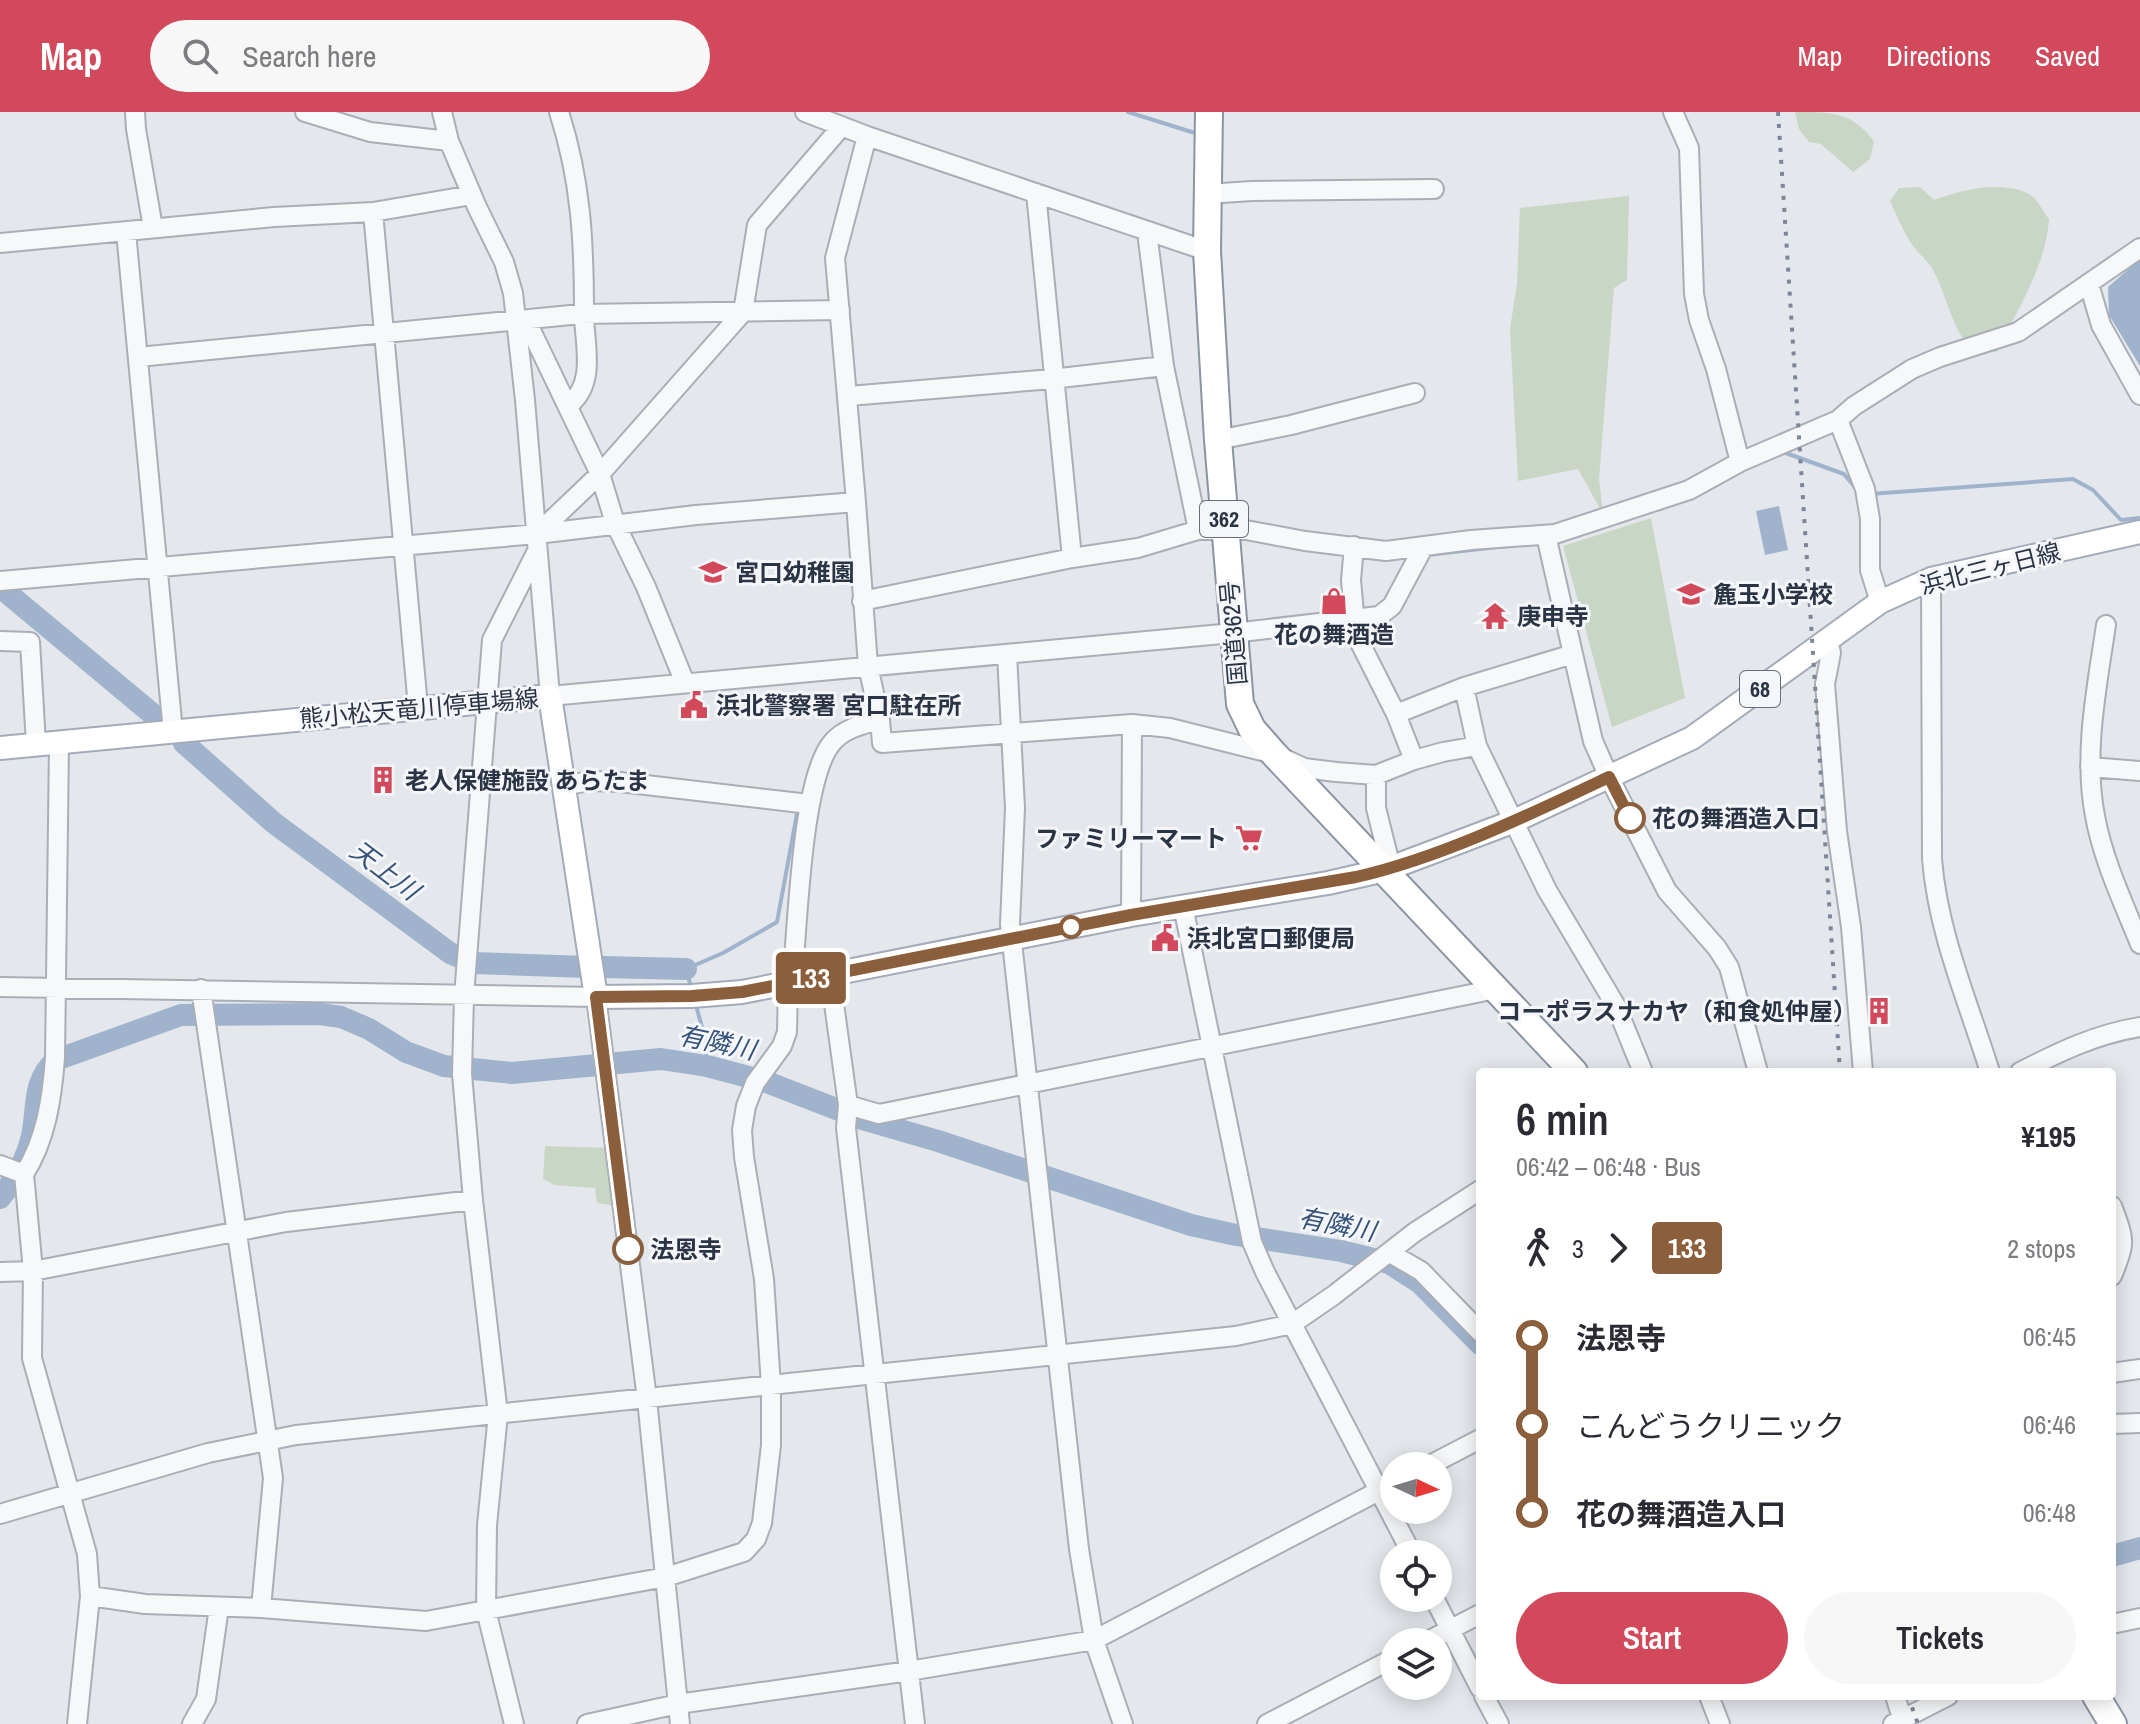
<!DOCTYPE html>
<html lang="en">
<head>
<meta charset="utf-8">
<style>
  :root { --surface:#fff; --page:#f7f7f7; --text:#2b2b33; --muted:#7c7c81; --accent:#d1495b }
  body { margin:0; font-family:"Archivo Narrow","Noto Sans JP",sans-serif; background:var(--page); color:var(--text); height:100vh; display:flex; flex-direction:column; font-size:30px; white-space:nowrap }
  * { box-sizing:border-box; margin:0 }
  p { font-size:26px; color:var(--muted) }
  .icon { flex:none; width:44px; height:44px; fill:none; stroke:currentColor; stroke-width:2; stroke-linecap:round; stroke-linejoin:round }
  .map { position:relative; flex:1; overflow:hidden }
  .panel { position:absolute; left:1476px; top:956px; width:640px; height:632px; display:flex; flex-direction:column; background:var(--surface); border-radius:8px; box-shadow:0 4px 20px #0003 }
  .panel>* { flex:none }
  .badge { padding:0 16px; border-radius:6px; font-size:28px; line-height:52px }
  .needle { width:52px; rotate:94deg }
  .fabs { position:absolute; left:1380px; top:1340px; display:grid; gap:16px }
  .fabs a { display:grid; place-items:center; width:72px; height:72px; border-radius:50%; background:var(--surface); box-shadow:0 4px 20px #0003; font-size:40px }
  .map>.badge { position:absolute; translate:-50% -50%; box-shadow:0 0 0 4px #fff }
  .legs { display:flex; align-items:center; gap:12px; height:88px; padding:0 40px; font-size:26px }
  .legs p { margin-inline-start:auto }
  .headline { display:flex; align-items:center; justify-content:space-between; height:136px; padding:0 40px }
  h1 { font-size:44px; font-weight:600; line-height:60px }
  .cta { display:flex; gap:16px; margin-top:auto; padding:16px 40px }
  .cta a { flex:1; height:92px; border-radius:48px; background:var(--accent); color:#fff; font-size:32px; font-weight:600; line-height:92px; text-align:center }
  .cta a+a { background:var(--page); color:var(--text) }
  ul { padding:0 40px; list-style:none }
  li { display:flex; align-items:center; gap:28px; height:88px; font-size:30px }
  li i { display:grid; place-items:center; width:12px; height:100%; margin:0 10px; background:currentColor }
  li i::after { content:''; width:20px; height:20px; margin:-10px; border:6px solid; border-radius:50%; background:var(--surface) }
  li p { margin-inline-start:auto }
  li:first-child i { background:linear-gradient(#0000 50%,currentColor 0) }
  li:last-child i { background:linear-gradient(currentColor 50%,#0000 0) }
  header { display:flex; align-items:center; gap:48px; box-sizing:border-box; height:112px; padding:0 40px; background:var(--accent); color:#fff }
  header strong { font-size:38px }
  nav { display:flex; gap:44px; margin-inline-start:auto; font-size:28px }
  .search { width:560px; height:72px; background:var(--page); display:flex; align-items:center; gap:20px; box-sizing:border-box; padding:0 28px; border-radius:44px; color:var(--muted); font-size:30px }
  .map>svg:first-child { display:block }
</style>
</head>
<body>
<header>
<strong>Map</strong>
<div class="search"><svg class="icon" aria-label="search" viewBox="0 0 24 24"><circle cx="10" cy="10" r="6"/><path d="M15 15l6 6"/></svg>Search here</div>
<nav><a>Map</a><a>Directions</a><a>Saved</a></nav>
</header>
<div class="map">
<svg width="2140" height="1612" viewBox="0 0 2140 1612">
  <rect width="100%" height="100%" fill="#e4e7ec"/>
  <path fill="#c9d6c5" d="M1795,0C1834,0 1851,0 1874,29L1870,47L1853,60L1821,32L1809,30L1799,17Z
    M1920,75L1934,88C1962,78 2001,68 2029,82C2037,86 2043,100 2049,107C2046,154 2017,198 1997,240L1970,236C1951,214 1947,184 1933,158C1928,149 1919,142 1913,134C1904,121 1897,104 1890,89L1899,76Z
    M1629,84L1627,168L1614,176L1599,367L1603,402L1578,357L1518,369L1510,217L1517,171L1520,96Z
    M1651,406L1685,586L1612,615L1563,434Z
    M545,1034L608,1036L616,1094L597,1091L595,1076L554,1073L543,1067Z"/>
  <path fill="#9fb4cc" d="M2140,147V254L2109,203L2108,175Z
    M1779,394L1788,438L1765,443L1756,399Z"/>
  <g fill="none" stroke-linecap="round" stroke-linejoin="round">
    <path stroke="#9fb4cc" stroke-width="4" d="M1128,0L1195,21
      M1783,340L1844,362L1858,379
      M1870,382L2073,367L2093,378L2121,408L2140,406
      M1427,443L1506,434
      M691,875L686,857L723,841L777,810L798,696
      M697,897L705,926L707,954"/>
    <path stroke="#9fb4cc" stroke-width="22" d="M0,475L156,605
      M184,631L274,711L450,841L474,851L585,855
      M603,855L686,857
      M0,1086C14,1069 27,1046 32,1024C38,995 32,969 56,948L181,903L320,902L341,905L369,917L406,940L444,954L512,961L661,947L707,954L764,969L862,1007L938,1029L1191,1113L1236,1123L1341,1139L1389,1151L1420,1171L1480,1232
      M2112,1444L2140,1436"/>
    <g stroke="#a9aeb7" stroke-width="22">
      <path id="minor" d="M135,0L136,17L153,116
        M305,0L370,20L449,29
        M442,0L449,29L477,95L504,150L513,181L525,288L550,584L1233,521L1379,504L1392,494L1424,434
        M559,0C581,69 584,128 584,201C584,232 597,270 569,293
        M805,0L867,24L1207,139
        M1673,0L1689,36L1694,182L1699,208L1716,257L1740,350
        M1036,81L1072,446
        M1206,82L1252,79L1434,77
        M373,100L418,595
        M126,120L173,620
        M0,131L274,105L373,100L472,83
        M2089,172L2101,213L2140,283
        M526,208L600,362L615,411L646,475L685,571
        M138,245L581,202L840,198
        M1164,254L1198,418
        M849,284L1052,267L1164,254L1147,120
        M1838,308L1865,377L1870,407V458L1880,490
        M1218,328L1291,313L1415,281
        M856,390L835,146L867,24
        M537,422L600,362L743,200L757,113L842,14
        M1354,434L1351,468L1356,523L1396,602L1414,648L1443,640L1477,634L1547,778L1616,894L1643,960
        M1931,467L1932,747C1938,822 1968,889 1990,960
        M0,469L537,422L696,403L856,390L868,554L880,608L882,631L1132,612L1170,616L1274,642L1304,656L1336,660L1376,663L1414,648
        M862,489L1072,446L1138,436L1198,418H1246L1305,429L1386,439L1471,428L1555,422L1689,378L1740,350L1838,308L1854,294L1912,257L1940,245L2018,220L2140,136
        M2106,513C2097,574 2083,642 2095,704C2103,748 2123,790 2140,832
        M1828,528L1831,541L1825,572L1837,719L1851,815L1863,960
        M0,529L30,530L36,632
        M1007,542L1015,696L1010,812L1079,1437L1094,1528L1123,1612
        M1573,542L1593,629L1609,665L1667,779L1717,836L1729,855L1758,960
        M1464,575L1477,634
        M1396,602L1464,575L1573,542L1548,432V423
        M2090,655L2140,659
        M1376,663V696L1391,756
        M566,673L591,669L620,670L809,692
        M1183,794L1252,1130L1265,1160L1412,1442
        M1131,803L1132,612
        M830,863L848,993L846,1016L915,1612
        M0,875L596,885L647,1287L680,1612
        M201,877L273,1366L261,1496
        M2020,960C2059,940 2096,922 2140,915
        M848,993L879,1002L1496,877
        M0,1053L24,1062L33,1159L32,1246L87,1442L90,1484L77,1612
        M24,1062C46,1028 52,986 55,946L59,631
        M2112,1094C2125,1129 2126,1129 2112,1164
        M1390,1141L1421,1159L1480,1220
        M0,1160L33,1159L286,1110L473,1088
        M2112,1261L2140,1257
        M2112,1312L2140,1311
        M1428,1354L1480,1327
        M0,1402L208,1341L296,1323L1236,1224L1292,1212L1334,1183L1415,1120L1480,1078
        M90,1484L145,1492L261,1496L426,1509L666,1465L744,1440L756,1427L762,1411L771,1333V1274L764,1167L744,1045L742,1018L746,994L755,971L782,934L787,920L788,870L793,858C798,807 802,669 831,632C842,617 863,612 880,608
        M1434,1486L1480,1576
        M2112,1512L2140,1506
        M1426,1530L1480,1502
        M1484,1584L1499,1612
        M1709,1584L1720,1612
        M1895,1584L1904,1612
        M192,1612L206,1587L219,1495
        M514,1612L486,1498L487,1413L498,1302L473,1088L462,962L464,884L492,528L537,439
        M587,1612L678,1592L909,1559L1094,1528L1394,1371
        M1267,1612L1394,1546
        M1893,1612L1948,1584"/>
    </g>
    <g stroke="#a3abb8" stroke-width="26">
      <path id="major" d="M0,636L550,584L596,885L692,884L742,880L1131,803L1328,771L1385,758L1512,710L1692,626L1880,490L1931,467L2140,420"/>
    </g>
    <g stroke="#8b94a3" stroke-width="30">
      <path id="highway" d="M1209,0L1207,139L1218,328L1240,592L1252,617L1274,642L1574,960
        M2096,1584L2113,1612"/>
    </g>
    <use href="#minor" stroke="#f7f8fa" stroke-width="18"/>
    <use href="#major" stroke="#fff" stroke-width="22"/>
    <use href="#highway" stroke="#fff" stroke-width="26"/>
    <path stroke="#7d8696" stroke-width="4" stroke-dasharray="4 8" stroke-linecap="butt" d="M1778,0L1840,960
      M1908,1584L1918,1612"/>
  </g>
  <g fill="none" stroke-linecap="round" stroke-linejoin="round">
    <g stroke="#fff" stroke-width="18">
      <path id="line-1" d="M628,1137L596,885L692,884L742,880L1131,803L1356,765C1440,746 1531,702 1609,665L1630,706"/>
    </g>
    <use href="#line-1" stroke="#8b5e3c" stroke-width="12"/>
  </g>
  <defs>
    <g id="school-bare" transform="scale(2.16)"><path d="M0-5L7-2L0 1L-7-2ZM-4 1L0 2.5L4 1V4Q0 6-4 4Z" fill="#d1495b" stroke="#f4f6f9" stroke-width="2.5" paint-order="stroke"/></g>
    <g id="shop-bare" transform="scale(2.16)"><path d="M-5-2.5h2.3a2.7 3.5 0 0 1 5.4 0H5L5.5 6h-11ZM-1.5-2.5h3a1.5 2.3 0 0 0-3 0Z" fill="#d1495b" stroke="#f4f6f9" stroke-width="2.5" paint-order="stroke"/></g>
    <g id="temple-bare" transform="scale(2.16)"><path d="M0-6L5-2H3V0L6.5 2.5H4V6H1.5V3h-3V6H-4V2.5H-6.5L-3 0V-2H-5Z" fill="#d1495b" stroke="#f4f6f9" stroke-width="2.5" paint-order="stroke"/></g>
    <g id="civic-bare" transform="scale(2.16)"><path d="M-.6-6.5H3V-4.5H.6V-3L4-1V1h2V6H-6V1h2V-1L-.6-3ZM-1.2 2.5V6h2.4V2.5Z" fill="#d1495b" stroke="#f4f6f9" stroke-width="2.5" paint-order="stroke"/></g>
    <g id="building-bare" transform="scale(2.16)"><path d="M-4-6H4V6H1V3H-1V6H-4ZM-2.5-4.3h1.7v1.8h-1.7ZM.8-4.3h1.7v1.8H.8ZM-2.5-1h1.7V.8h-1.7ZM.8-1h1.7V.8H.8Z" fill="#d1495b" stroke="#f4f6f9" stroke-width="2.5" paint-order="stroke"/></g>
    <g id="supermarket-bare" transform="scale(2.16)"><path d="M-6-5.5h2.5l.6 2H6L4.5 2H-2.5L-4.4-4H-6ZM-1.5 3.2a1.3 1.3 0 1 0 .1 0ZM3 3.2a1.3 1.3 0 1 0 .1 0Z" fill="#d1495b" stroke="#f4f6f9" stroke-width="2.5" paint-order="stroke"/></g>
  </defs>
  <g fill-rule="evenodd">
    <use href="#school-bare" x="713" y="460"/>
    <use href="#school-bare" x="1691" y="482"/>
    <use href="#shop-bare" x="1334" y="489"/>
    <use href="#temple-bare" x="1495" y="504"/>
    <use href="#civic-bare" x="694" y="593"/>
    <use href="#building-bare" x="383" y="668"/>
    <use href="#supermarket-bare" x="1249" y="726"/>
    <use href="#civic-bare" x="1165" y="826"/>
    <use href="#building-bare" x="1879" y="899"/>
  </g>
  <g fill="#fff" stroke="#8b5e3c" stroke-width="4">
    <circle cx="1630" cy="706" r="14"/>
    <circle cx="1071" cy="815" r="10"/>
    <circle cx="628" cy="1137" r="14"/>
  </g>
  <g text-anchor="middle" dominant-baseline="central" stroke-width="6" stroke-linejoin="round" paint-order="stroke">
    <g fill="#f4f6f9" stroke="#676e7b" stroke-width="2">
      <rect x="1200" y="389" width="48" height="36" rx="6"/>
      <rect x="1740" y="559" width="40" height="36" rx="6"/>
    </g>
    <g font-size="22" font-weight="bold" fill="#2b3445">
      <text x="1224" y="407">362</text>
      <text x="1760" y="577">68</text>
    </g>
    <g font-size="24" fill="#2b3445" stroke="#f4f6f9">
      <text transform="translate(1990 456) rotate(-14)">浜北三ヶ日線</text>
      <text transform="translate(1233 521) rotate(-95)">国道362号</text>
      <text transform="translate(419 596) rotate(-5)">熊小松天竜川停車場線</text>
    </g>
    <g font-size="24" font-weight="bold" fill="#2b3445" stroke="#f4f6f9" text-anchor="start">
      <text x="735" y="460">宮口幼稚園</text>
      <text x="1713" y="482">麁玉小学校</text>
      <text x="1517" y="504">庚申寺</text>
      <text x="1334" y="522" text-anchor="middle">花の舞酒造</text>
      <text x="716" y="593">浜北警察署 宮口駐在所</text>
      <text x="405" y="668">老人保健施設 あらたま</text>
      <text x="1227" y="726" text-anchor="end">ファミリーマート</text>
      <text x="1187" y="826">浜北宮口郵便局</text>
      <text x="1857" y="899" text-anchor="end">コーポラスナカヤ（和食処仲屋）</text>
    </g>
    <g font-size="24" font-weight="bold" fill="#2b3445" stroke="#f4f6f9" text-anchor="start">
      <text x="1652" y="706">花の舞酒造入口</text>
      <text x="650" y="1137">法恩寺</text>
    </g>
    <g font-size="26" font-style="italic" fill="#34527a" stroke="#f4f6f9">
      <text transform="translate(385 758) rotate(37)">天上川</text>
      <text transform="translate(717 930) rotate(12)">有隣川</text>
      <text transform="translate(1337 1112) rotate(11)">有隣川</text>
    </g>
  </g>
</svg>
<div class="fabs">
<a><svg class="needle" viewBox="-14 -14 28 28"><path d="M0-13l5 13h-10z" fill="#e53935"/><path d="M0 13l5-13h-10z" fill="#7c7c81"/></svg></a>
<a><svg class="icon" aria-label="locate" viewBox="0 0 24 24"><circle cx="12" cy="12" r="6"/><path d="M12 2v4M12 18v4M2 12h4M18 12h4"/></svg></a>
<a><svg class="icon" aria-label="layers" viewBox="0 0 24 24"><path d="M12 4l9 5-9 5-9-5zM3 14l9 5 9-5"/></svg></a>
</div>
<b class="badge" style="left:811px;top:866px;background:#8b5e3c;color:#fff">133</b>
<section class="panel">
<div class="headline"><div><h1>6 min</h1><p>06:42 – 06:48 · Bus</p></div><b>¥195</b></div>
<div class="legs"><svg class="icon" aria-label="walk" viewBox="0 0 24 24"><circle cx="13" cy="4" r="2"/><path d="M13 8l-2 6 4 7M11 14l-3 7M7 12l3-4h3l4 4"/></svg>3<svg class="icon" aria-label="forward" viewBox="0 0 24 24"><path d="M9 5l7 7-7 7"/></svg><b class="badge" style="background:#8b5e3c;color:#fff">133</b><p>2 stops</p></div>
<ul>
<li><i style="color:#8b5e3c"></i><b>法恩寺</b><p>06:45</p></li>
<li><i style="color:#8b5e3c"></i><span>こんどうクリニック</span><p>06:46</p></li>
<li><i style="color:#8b5e3c"></i><b>花の舞酒造入口</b><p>06:48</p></li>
</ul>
<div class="cta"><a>Start</a><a>Tickets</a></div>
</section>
</div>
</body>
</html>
